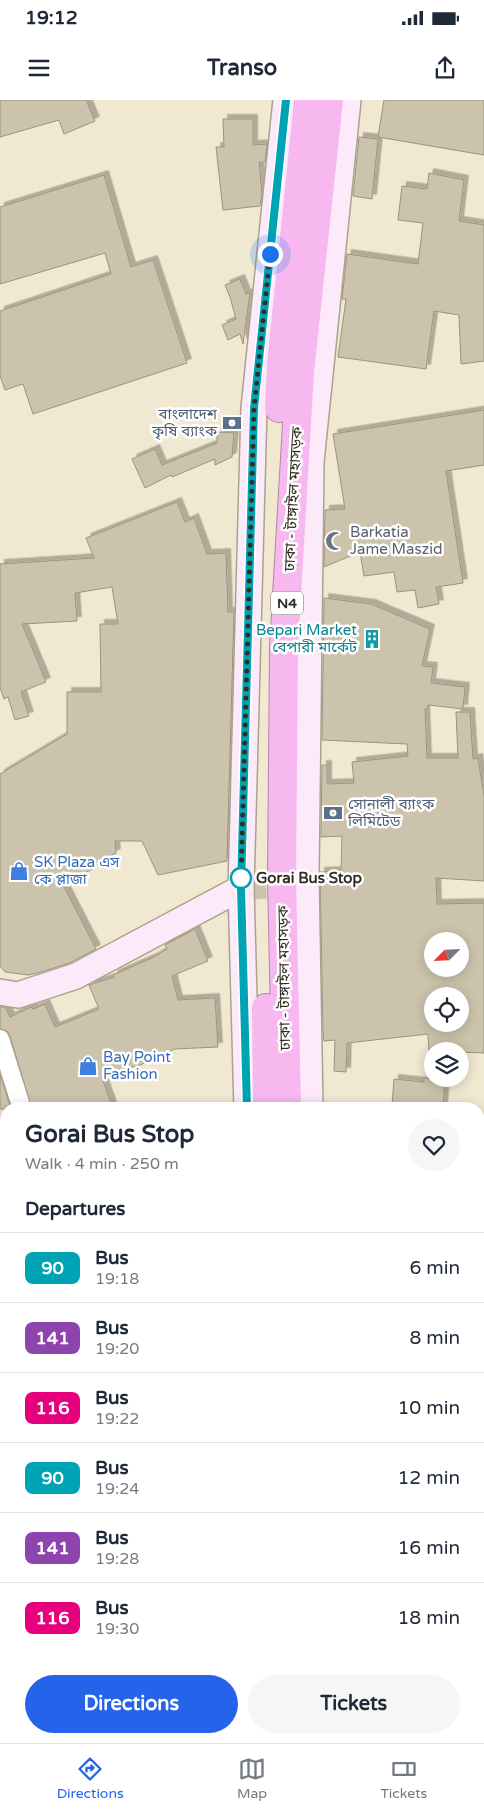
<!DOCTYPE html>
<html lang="en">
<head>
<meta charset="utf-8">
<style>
  :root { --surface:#fff; --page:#f6f6f7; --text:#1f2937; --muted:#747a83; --line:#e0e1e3; --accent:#2563eb }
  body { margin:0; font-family:"Varela Round","Noto Sans Bengali",sans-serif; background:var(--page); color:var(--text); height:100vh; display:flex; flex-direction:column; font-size:19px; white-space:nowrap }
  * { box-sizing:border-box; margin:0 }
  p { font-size:16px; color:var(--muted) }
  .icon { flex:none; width:28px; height:28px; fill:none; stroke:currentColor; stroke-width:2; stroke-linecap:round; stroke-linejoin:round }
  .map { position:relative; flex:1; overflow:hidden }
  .details { position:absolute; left:0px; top:1002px; width:485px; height:641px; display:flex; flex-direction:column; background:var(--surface); border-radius:20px 20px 0 0; box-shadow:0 2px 12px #0003 }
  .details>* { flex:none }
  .badge { padding:0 10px; border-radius:8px; font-size:18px; line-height:32px }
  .needle { width:32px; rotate:246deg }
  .controls { position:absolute; left:424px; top:832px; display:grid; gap:10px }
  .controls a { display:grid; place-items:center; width:45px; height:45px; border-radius:50%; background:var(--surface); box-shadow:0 2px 12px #0003; font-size:25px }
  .you { position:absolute; width:25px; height:25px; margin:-12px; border:4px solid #fff; border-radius:50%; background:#1a73e8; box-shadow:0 0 0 8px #1a73e833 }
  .map>.badge { position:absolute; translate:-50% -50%; box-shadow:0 0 0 2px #fff }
  h2 { padding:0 25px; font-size:19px; line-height:45px }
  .round { display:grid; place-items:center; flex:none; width:52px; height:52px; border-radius:26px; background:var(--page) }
  .overview { display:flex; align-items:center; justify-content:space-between; height:85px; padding:0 25px }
  h1 { font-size:24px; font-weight:800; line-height:38px }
  .cta { display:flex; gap:10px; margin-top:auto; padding:10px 25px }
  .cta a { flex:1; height:58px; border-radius:30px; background:var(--accent); color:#fff; font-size:20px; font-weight:800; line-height:58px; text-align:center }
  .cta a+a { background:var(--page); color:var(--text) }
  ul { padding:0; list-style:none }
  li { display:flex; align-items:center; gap:15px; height:70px; padding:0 25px; border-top:1px solid var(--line) }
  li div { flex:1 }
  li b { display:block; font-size:19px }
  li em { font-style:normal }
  li .badge { min-width:55px; font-weight:700; text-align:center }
  .status { display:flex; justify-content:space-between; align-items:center; height:35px; padding:0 25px; background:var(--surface); direction:ltr }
  .status svg { height:14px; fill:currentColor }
  header { display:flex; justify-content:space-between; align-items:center; height:65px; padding:0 25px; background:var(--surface); font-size:22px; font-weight:800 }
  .menu { display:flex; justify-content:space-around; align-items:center; height:70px; border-top:1px solid var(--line); background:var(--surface); font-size:14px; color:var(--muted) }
  .menu a { display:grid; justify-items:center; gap:2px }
  .menu .current { color:var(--accent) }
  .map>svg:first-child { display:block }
</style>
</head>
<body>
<div class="status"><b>19:12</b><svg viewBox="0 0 49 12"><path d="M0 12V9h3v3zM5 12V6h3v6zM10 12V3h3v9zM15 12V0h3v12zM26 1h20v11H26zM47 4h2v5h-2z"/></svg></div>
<header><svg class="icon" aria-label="menu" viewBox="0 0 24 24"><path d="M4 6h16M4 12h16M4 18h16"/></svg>Transo<svg class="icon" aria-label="share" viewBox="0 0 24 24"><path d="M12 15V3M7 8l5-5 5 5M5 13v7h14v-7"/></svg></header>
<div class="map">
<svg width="484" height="1643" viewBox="0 0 484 1643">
  <defs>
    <filter id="shadow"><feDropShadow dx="4.5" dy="-4.5" stdDeviation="0" flood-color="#0004"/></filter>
  </defs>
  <rect width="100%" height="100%" fill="#f1e8d1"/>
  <path fill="#8db2d1" d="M6,1097V1183L0,1187V1098Z
    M479,1489L484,1492V1639L473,1643H421L418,1638H479Z"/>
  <path fill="#cbc3ac" stroke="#9b937d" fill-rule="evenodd" filter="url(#shadow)" d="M0,0H86L95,21L64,34L59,20L0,37Z
    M384,0H484V55L378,37Z
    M223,19H253V45L267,44L265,62H259L262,94L260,106L223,110L216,47H224Z
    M359,37L378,39L372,99L353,96Z
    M429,73L464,80L459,121L484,125V261L461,264L459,215L434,211L426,269L338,257L346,199H342L347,154L418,164L423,123L398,120L402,86L427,89Z
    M104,75L131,167L153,160L187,263L33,314L23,284L5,290L0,276V211L111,174L105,153L0,184V107Z
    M240,179L246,194L250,193L243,244L240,234L228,240L222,225L236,219L230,197L225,185Z
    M484,310V365L446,371L463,483L436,487L439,504L418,508L415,490L397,492L394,472L364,476L360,452L324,467L325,410L345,409L333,334Z
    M217,332L234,333L232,357L215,365V359L172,377L171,375L145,388L132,359L155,349L162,365L217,343Z
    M177,402L185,422L194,418L207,454L226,453L228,512H234L227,761L158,775L142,741H115L116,753L91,765L93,769L62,783L96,849L69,863L38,873L28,875L5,872L0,866V674L67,634V592H101L100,524H118L112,487L75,493L77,521L22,524L46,582L21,592L29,616L15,620L8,597L4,599L0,588V464L94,458L86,438Z
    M324,498L371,504L430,529L422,566L433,567L431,583L465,587L463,609L428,605L427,609H425L427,658H458L456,612H470L473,659L478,658L484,696V781L436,778L437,804L484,803V953L429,951L428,934L347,943L346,972L334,971L335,940L324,941L323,932L320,772L341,771L342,736L321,737L322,665H327V684L354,683L352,662L408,656L407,644L322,640ZM432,841H460V869H432ZM432,896H460V924H432Z
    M195,829L208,861L172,876L178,900L215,898L218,947L175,949L138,966L118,970L120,973L102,978L113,1009H32L10,936L7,931L0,929V907H5L10,917L31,907L33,909L45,904L55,927L99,909L89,885L114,877L113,875L154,857L167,849L165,845Z
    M0,974L11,1009H0Z
    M424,978L445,980L443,1009H394V1005H392L394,979L424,982Z"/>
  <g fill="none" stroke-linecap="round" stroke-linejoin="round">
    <path stroke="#cbc3ae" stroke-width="25" stroke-dasharray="25 12" stroke-linecap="butt" d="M241,788L301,783"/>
    <g stroke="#aba38d" stroke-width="20">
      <path id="street" d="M0,939L22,1009
        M479,1363L484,1362"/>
    </g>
    <g stroke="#aba38d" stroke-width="28">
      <path id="secondary" d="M0,892L18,895L76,876L241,788
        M247,1009L241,788L254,308L286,0
        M310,1009L306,776L311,362L348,0
        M318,1638L320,1643
        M383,1638L384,1643"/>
    </g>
    <g stroke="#b187a8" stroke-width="30">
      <path id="highway" d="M279,308L281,265L308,0
        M266,908L267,1009
        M287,1009L282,779L284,547L300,272L329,0
        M335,1638L337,1643
        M360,1638L362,1643"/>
    </g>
    <use href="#street" stroke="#fff" stroke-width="18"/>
    <use href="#secondary" stroke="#fceafa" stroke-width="25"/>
    <use href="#highway" stroke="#f6b8ef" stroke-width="28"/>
  </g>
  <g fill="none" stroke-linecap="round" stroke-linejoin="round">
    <g stroke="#fff" stroke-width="11">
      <path id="line" d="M247,1009L241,788L254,308L286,0"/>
    </g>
    <use href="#line" stroke="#00a3b4" stroke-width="8"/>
    <path stroke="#312d24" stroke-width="5" stroke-dasharray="0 9" d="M241,778L254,308L270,154"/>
  </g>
  <defs>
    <g id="bank-bare" transform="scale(1.5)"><path d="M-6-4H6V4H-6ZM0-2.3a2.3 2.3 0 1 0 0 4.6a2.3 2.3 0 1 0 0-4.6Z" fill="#5c6f8a" stroke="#fff" stroke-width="2.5" paint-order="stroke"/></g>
    <g id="mosque-bare" transform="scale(1.5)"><path d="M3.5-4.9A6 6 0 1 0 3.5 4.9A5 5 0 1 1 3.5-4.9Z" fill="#6b7280" stroke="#fff" stroke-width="2.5" paint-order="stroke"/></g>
    <g id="building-bare" transform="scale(1.5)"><path d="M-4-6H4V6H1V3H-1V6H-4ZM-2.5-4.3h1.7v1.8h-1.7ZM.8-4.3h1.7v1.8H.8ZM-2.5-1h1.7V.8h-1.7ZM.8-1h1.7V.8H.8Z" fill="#0f9aa8" stroke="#fff" stroke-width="2.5" paint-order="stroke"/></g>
    <g id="shop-bare" transform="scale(1.5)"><path d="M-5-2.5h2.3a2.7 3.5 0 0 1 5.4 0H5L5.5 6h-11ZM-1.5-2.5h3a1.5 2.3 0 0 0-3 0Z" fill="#3f7fe0" stroke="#fff" stroke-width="2.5" paint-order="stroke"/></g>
  </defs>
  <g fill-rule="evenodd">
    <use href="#bank-bare" x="232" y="323"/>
    <use href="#mosque-bare" x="335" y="441"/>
    <use href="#building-bare" x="372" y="539"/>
    <use href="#bank-bare" x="333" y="713"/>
    <use href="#shop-bare" x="19" y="771"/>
    <use href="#shop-bare" x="88" y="966"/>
  </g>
  <circle fill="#fff" stroke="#00a3b4" stroke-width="2.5" cx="241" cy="778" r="10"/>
  <g text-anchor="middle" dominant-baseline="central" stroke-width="5" stroke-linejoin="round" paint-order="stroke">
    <rect fill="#fff" stroke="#6f6c66" stroke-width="1" x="271" y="491.5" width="32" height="23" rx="4"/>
    <g font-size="14" font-weight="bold" fill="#312d24">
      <text x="287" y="503">N4</text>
    </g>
    <g font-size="15" fill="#4e5e75" stroke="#fff" text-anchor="end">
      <text x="217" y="314">বাংলাদেশ<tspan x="217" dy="17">কৃষি ব্যাংক</tspan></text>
      <text x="348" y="704" text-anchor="start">সোনালী ব্যাংক<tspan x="348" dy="17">লিমিটেড</tspan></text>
    </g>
    <g font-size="15" fill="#312d24" stroke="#fff">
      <text transform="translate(293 399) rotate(-87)">ঢাকা - টাঙ্গাইল মহাসড়ক</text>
      <text transform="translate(284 878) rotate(-91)">ঢাকা - টাঙ্গাইল মহাসড়ক</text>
    </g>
    <g font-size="15" fill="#5b616d" stroke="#fff" text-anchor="start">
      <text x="350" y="432">Barkatia<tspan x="350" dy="17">Jame Maszid</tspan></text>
    </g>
    <g font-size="15" fill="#0d838f" stroke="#fff" text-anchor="end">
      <text x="357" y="530">Bepari Market<tspan x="357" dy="17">বেপারী মার্কেট</tspan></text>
    </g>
    <g font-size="15" fill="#366cbe" stroke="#fff" text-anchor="start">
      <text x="34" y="762">SK Plaza এস<tspan x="34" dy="17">কে প্লাজা</tspan></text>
      <text x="103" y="957">Bay Point<tspan x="103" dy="17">Fashion</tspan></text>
    </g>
    <g font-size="15" font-weight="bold" fill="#312d24" stroke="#fff" text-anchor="start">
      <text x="256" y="778">Gorai Bus Stop</text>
    </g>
  </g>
</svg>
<div class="controls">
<a><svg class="needle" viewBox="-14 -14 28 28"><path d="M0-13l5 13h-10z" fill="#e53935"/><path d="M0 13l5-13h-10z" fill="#747a83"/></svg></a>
<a><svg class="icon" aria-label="locate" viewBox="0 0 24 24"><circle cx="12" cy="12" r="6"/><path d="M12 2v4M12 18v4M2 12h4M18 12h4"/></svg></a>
<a><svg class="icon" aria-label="layers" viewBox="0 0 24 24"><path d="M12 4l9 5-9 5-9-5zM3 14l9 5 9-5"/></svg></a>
</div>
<div class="you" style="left:270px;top:154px"></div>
<section class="details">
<div class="overview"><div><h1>Gorai Bus Stop</h1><p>Walk · 4 min · 250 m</p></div><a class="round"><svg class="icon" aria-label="heart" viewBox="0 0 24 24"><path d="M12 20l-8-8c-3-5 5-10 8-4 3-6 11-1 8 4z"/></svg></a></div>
<h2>Departures</h2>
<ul>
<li><span class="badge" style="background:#00a3b4;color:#fff">90</span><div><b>Bus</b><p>19:18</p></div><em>6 min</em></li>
<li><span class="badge" style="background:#8e44ad;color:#fff">141</span><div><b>Bus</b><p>19:20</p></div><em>8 min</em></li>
<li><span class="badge" style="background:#e6007e;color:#fff">116</span><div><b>Bus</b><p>19:22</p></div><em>10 min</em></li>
<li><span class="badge" style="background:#00a3b4;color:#fff">90</span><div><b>Bus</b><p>19:24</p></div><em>12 min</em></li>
<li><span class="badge" style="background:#8e44ad;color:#fff">141</span><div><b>Bus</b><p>19:28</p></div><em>16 min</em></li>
<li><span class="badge" style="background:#e6007e;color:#fff">116</span><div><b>Bus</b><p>19:30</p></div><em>18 min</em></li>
</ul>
<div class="cta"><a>Directions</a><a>Tickets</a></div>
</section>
</div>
<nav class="menu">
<a class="current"><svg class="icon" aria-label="directions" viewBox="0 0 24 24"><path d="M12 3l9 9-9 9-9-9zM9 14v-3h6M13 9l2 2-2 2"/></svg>Directions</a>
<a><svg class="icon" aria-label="map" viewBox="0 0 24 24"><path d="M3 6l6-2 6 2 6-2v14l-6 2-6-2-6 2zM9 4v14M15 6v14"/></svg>Map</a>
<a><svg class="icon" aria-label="tickets" viewBox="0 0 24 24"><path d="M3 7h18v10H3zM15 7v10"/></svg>Tickets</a>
</nav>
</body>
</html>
